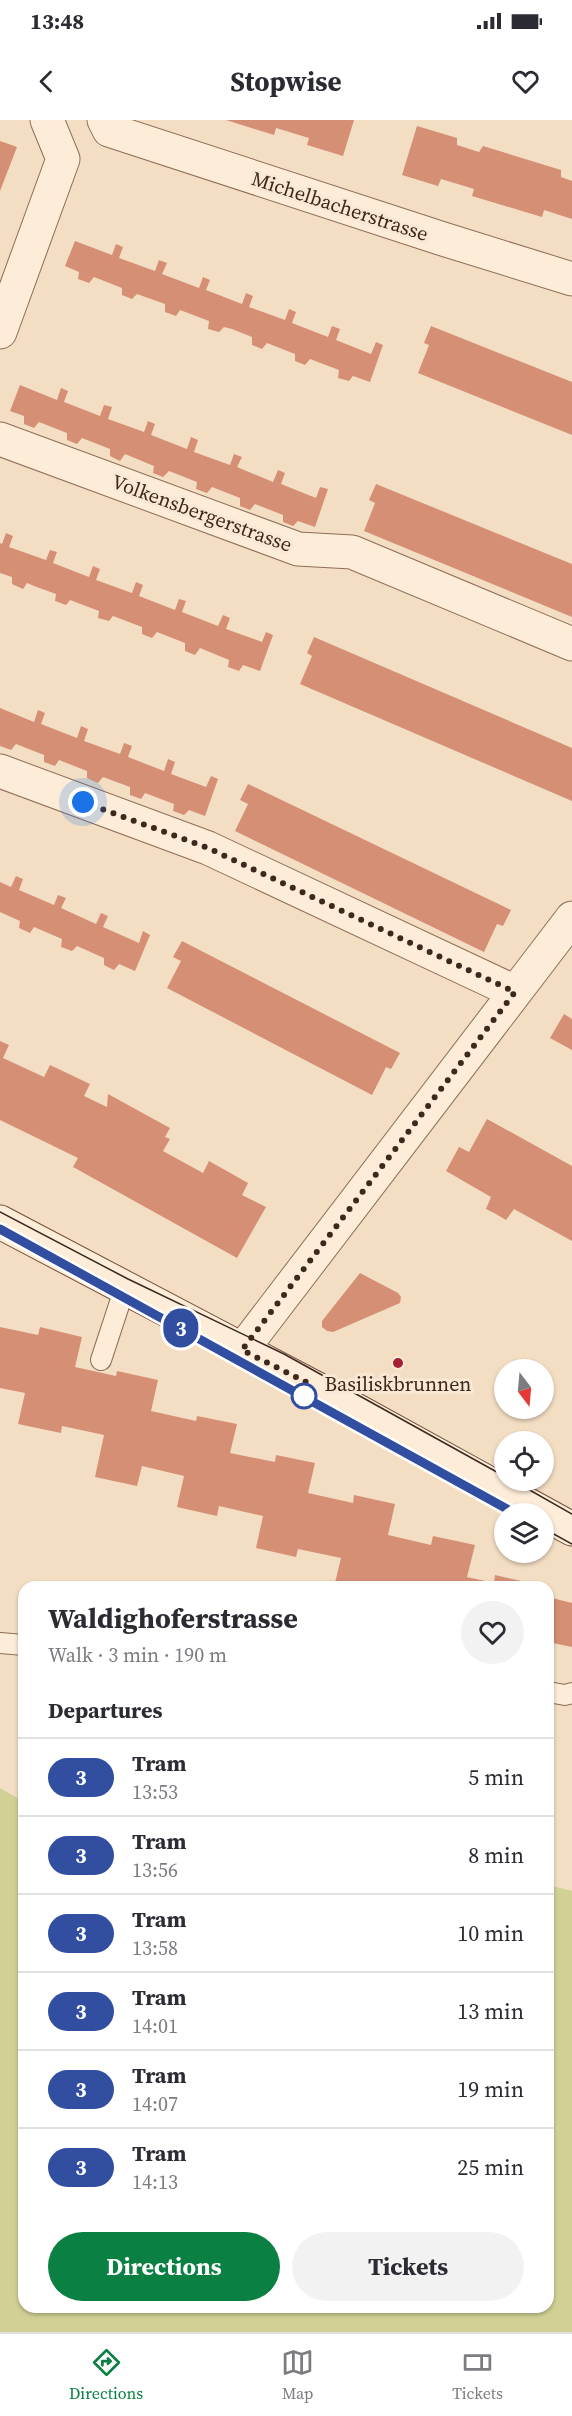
<!DOCTYPE html>
<html lang="en">
<head>
<meta charset="utf-8">
<style>
  :root { --surface:#fff; --page:#f2f2f3; --text:#2b2b33; --muted:#7c7c81; --line:#e1e1e2; --accent:#0b8043 }
  body { margin:0; font-family:"Source Serif 4",serif; background:var(--page); color:var(--text); height:100vh; display:flex; flex-direction:column; font-size:22px; white-space:nowrap }
  * { box-sizing:border-box; margin:0 }
  p { font-size:20px; color:var(--muted) }
  .icon { flex:none; width:33px; height:33px; fill:none; stroke:currentColor; stroke-width:2; stroke-linecap:round; stroke-linejoin:round }
  .map { position:relative; flex:1; overflow:hidden }
  .panel { position:absolute; left:18px; top:1461px; width:536px; height:732px; display:flex; flex-direction:column; background:var(--surface); border-radius:18px; box-shadow:0 2px 4px #0004 }
  .panel>* { flex:none }
  .badge { padding:0 12px; border-radius:20px; font-size:21px; line-height:39px }
  .needle { width:39px; rotate:164deg }
  .fabs { position:absolute; left:494px; top:1239px; display:grid; gap:12px }
  .fabs a { display:grid; place-items:center; width:60px; height:60px; border-radius:50%; background:var(--surface); box-shadow:0 2px 4px #0004; font-size:30px }
  .you { position:absolute; width:30px; height:30px; margin:-15px; border:4px solid #fff; border-radius:50%; background:#1a73e8; box-shadow:0 0 0 9px #1a73e833 }
  .map>.badge { position:absolute; translate:-50% -50%; box-shadow:0 0 0 3px #fff }
  h2 { padding:0 30px; font-size:22px; line-height:54px }
  .round { display:grid; place-items:center; flex:none; width:63px; height:63px; border-radius:32px; background:var(--page) }
  .overview { display:flex; align-items:center; justify-content:space-between; height:102px; padding:0 30px }
  h1 { font-size:28px; font-weight:700; line-height:45px }
  .button { display:flex; gap:12px; margin-top:auto; padding:12px 30px }
  .button a { flex:1; height:69px; border-radius:36px; background:var(--accent); color:#fff; font-size:24px; font-weight:700; line-height:69px; text-align:center }
  .button a+a { background:var(--page); color:var(--text) }
  ul { padding:0; list-style:none }
  li { display:flex; align-items:center; gap:18px; height:78px; padding:0 30px; border-top:2px solid var(--line) }
  li div { flex:1 }
  li b { display:block; font-size:22px }
  li em { font-style:normal }
  li .badge { min-width:66px; font-weight:700; text-align:center }
  .status { display:flex; justify-content:space-between; align-items:center; height:42px; padding:0 30px; background:var(--surface); direction:ltr }
  .status svg { height:16px; fill:currentColor }
  header { display:flex; justify-content:space-between; align-items:center; height:78px; padding:0 30px; background:var(--surface); font-size:27px; font-weight:700 }
  .tabs { display:flex; justify-content:space-around; align-items:center; height:84px; border-top:2px solid var(--line); background:var(--surface); font-size:16px; color:var(--muted) }
  .tabs a { display:grid; justify-items:center; gap:3px }
  .tabs .on { color:var(--accent) }
  .map>svg:first-child { display:block }
</style>
</head>
<body>
<div class="status"><b>13:48</b><svg viewBox="0 0 49 12"><path d="M0 12V9h3v3zM5 12V6h3v6zM10 12V3h3v9zM15 12V0h3v12zM26 1h20v11H26zM47 4h2v5h-2z"/></svg></div>
<header><svg class="icon" aria-label="back" viewBox="0 0 24 24"><path d="M15 5l-7 7 7 7"/></svg>Stopwise<svg class="icon" aria-label="heart" viewBox="0 0 24 24"><path d="M12 20l-8-8c-3-5 5-10 8-4 3-6 11-1 8 4z"/></svg></header>
<div class="map">
<svg width="572" height="2212" viewBox="0 0 572 2212">
  <rect width="100%" height="100%" fill="#f3dec3"/>
  <path fill="#d2d195" d="M0,1668L24,1682V2187H548V1765L572,1771V2212H0Z"/>
  <path fill="#d58f75" d="M226,0H354L343,36L307,25L309,18L276,8L274,15Z
    M417,6L457,18V25L479,32L483,26L561,50V57L572,61V99L544,90L542,97L472,76L474,69L461,65L441,59L438,66L402,55Z
    M0,21L17,27L0,71Z
    M75,121L112,135L116,124L123,127L119,138L155,151L159,140L167,143L162,154L199,168L203,157L210,160L206,170L242,184L246,173L253,176L249,187L285,200L289,189L296,192L292,203L328,217L332,206L340,209L336,220L371,234L376,222L383,225L370,262L353,256L349,261L338,258L339,250L310,239L305,245L295,241V234L267,223L262,229L252,225V217L232,209L224,207L219,212L208,209L209,201L180,190L176,196L165,192V184L137,174L132,179L122,175V168L94,157L89,163L78,159L79,152L65,146Z
    M431,206L572,262V315L418,253L429,225L424,223Z
    M20,265L57,280L61,268L68,271L64,282L100,296L104,285L112,287L108,299L144,312L148,301L155,304L151,315L187,329L191,317L198,320L194,332L230,345L234,334L242,337L237,347L273,362L278,350L285,353L281,364L316,378L320,367L328,369L315,407L298,401L293,406L283,402V395L255,384L250,390L240,386V378L212,367L207,373L196,369L197,362L169,351L163,357L153,353L154,346L125,334L120,341L110,336V329L82,318L77,324L67,320V313L39,302L34,308L24,304V296L10,291Z
    M376,364L572,444V497L364,411L375,383L369,380Z
    M6,413L13,416L9,427L46,440L50,430L57,432L53,443L89,457L93,446L100,449L96,460L132,473L136,462L143,465L139,476L175,490L179,479L186,481L182,492L218,506L223,495L230,498L226,509L262,522L266,512L273,515L260,551L243,545L239,551L228,547L229,540L200,528L195,535L185,531V523L157,512L152,518L142,514V507L113,496L109,501L98,498L99,491L70,480L66,485L55,481L56,474L34,466L27,463L23,469L12,464V457L0,453V423L2,424Z
    M314,517L572,628V681L300,564L312,536L307,533Z
    M0,588L34,602L38,590L45,593L41,604L77,618L81,606L88,609L84,621L120,634L124,623L132,626L128,637L164,651L168,639L175,642L171,654L206,667L211,656L218,659L205,696L189,690L184,695L173,691L174,684L145,673L141,679L130,675V667L103,657L98,663L87,658V651L59,640L55,646L44,642V635L16,624L11,630L0,626Z
    M248,664L511,790L503,806L497,804L484,832L235,711L248,684L240,680Z
    M16,756L23,759L19,770L54,785L58,775L66,778L61,788L96,804L101,793L108,796L103,807L139,823L143,811L150,815L135,851L119,844L114,850L104,845V838L77,826L72,831L61,827L62,819L34,807L30,813L19,808L20,801L0,792V762L11,767Z
    M182,821L400,933L391,949L386,947L372,975L167,868L181,841L173,837Z
    M564,894L572,899V930L550,918Z
    M0,921L9,925L3,938L44,957L50,945L90,964L84,976L107,987L108,974L170,1008L165,1017L170,1019L163,1031L203,1053L209,1041L248,1063L242,1075L266,1087L237,1138L73,1047L78,1038L0,1000Z
    M487,999L572,1046V1121L514,1089L506,1100L496,1094L486,1089L491,1077L446,1051L459,1027L469,1032Z
    M360,1153L398,1173L401,1177L400,1183L333,1212L327,1211L322,1207V1201Z
    M0,1207L38,1215L40,1207L82,1217L75,1247L116,1256L117,1251L158,1260L151,1291L196,1301L197,1296L237,1304L230,1333L275,1342L276,1335L315,1343L308,1373L353,1383L354,1375L395,1384L388,1415L431,1425L433,1416L475,1425L467,1457L494,1463L495,1455L547,1467H334L341,1438L298,1429L296,1437L256,1428L263,1396L219,1386L217,1396L177,1387L184,1356L142,1346L137,1366L95,1357L104,1315L62,1306L61,1313L18,1304L25,1273L0,1268Z
    M548,1477L572,1483V1527L548,1522Z"/>
  <g fill="none" stroke-linecap="round" stroke-linejoin="round">
    <g stroke="#8f6d57" stroke-width="22">
      <path id="service" d="M101,1240L125,1167
        M0,1523L24,1525
        M548,1572L565,1575L572,1573"/>
    </g>
    <g stroke="#8f6d57" stroke-width="35">
      <path id="minor" d="M104,0L109,10L443,119L572,159
        M0,212L63,39L47,0
        M0,319L298,429L352,432L572,524
        M0,651L208,728L515,872
        M242,1230L572,798"/>
    </g>
    <g stroke="#714e3b" stroke-width="35">
      <path id="secondary" d="M0,1102L323,1272L572,1409"/>
    </g>
    <use href="#service" stroke="#fcecd8" stroke-width="20"/>
    <use href="#minor" stroke="#fcecd8" stroke-width="33"/>
    <use href="#secondary" stroke="#fcecd8" stroke-width="33"/>
    <path stroke="#3e281d" stroke-width="1.5" d="M0,1092L128,1159L284,1234L504,1356
      M0,1109L516,1394
      M512,1360L572,1394
      M543,1408L572,1424"/>
  </g>
  <g fill="none" stroke-linecap="round" stroke-linejoin="round">
    <g stroke="#fff" stroke-width="14">
      <path id="line" d="M0,1109L516,1394"/>
    </g>
    <use href="#line" stroke="#324ea1" stroke-width="9"/>
    <path stroke="#3e281d" stroke-width="6" stroke-dasharray="0 10.8" d="M83,682L208,728L515,872L242,1230L308,1263L304,1276"/>
  </g>
  <circle fill="#a52135" stroke="#f9e9d4" stroke-width="2" cx="398" cy="1243" r="6"/>
  <circle fill="#fff" stroke="#324ea1" stroke-width="3" cx="304" cy="1276" r="12"/>
  <g text-anchor="middle" dominant-baseline="central" stroke-width="6" stroke-linejoin="round" paint-order="stroke">
    <g font-size="20" fill="#3e281d" stroke="#f9e9d4">
      <text transform="translate(340 86) rotate(18)">Michelbacherstrasse</text>
      <text transform="translate(202 393) rotate(20)">Volkensbergerstrasse</text>
    </g>
    <g font-size="20" fill="#3e281d" stroke="#f9e9d4">
      <text x="398" y="1264">Basiliskbrunnen</text>
    </g>
  </g>
</svg>
<div class="fabs">
<a><svg class="needle" viewBox="-14 -14 28 28"><path d="M0-13l5 13h-10z" fill="#e53935"/><path d="M0 13l5-13h-10z" fill="#7c7c81"/></svg></a>
<a><svg class="icon" aria-label="locate" viewBox="0 0 24 24"><circle cx="12" cy="12" r="6"/><path d="M12 2v4M12 18v4M2 12h4M18 12h4"/></svg></a>
<a><svg class="icon" aria-label="layers" viewBox="0 0 24 24"><path d="M12 4l9 5-9 5-9-5zM3 14l9 5 9-5"/></svg></a>
</div>
<div class="you" style="left:83px;top:682px"></div>
<b class="badge" style="left:181px;top:1208px;background:#324ea1;color:#fff">3</b>
<section class="panel">
<div class="overview"><div><h1>Waldighoferstrasse</h1><p>Walk · 3 min · 190 m</p></div><a class="round"><svg class="icon" aria-label="heart" viewBox="0 0 24 24"><path d="M12 20l-8-8c-3-5 5-10 8-4 3-6 11-1 8 4z"/></svg></a></div>
<h2>Departures</h2>
<ul>
<li><span class="badge" style="background:#324ea1;color:#fff">3</span><div><b>Tram</b><p>13:53</p></div><em>5 min</em></li>
<li><span class="badge" style="background:#324ea1;color:#fff">3</span><div><b>Tram</b><p>13:56</p></div><em>8 min</em></li>
<li><span class="badge" style="background:#324ea1;color:#fff">3</span><div><b>Tram</b><p>13:58</p></div><em>10 min</em></li>
<li><span class="badge" style="background:#324ea1;color:#fff">3</span><div><b>Tram</b><p>14:01</p></div><em>13 min</em></li>
<li><span class="badge" style="background:#324ea1;color:#fff">3</span><div><b>Tram</b><p>14:07</p></div><em>19 min</em></li>
<li><span class="badge" style="background:#324ea1;color:#fff">3</span><div><b>Tram</b><p>14:13</p></div><em>25 min</em></li>
</ul>
<div class="button"><a>Directions</a><a>Tickets</a></div>
</section>
</div>
<nav class="tabs">
<a class="on"><svg class="icon" aria-label="directions" viewBox="0 0 24 24"><path d="M12 3l9 9-9 9-9-9zM9 14v-3h6M13 9l2 2-2 2"/></svg>Directions</a>
<a><svg class="icon" aria-label="map" viewBox="0 0 24 24"><path d="M3 6l6-2 6 2 6-2v14l-6 2-6-2-6 2zM9 4v14M15 6v14"/></svg>Map</a>
<a><svg class="icon" aria-label="tickets" viewBox="0 0 24 24"><path d="M3 7h18v10H3zM15 7v10"/></svg>Tickets</a>
</nav>
</body>
</html>
